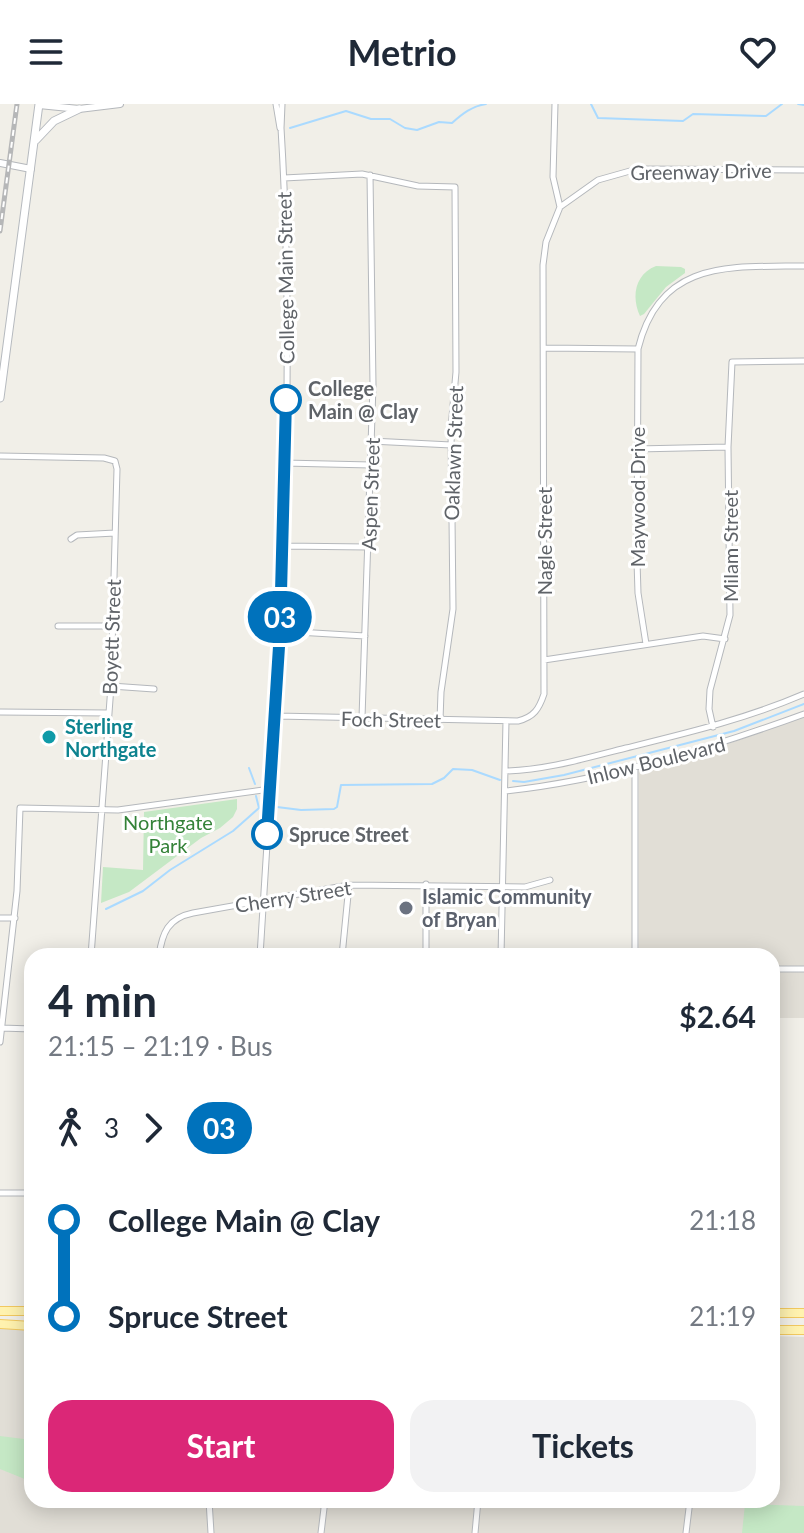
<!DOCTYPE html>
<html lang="en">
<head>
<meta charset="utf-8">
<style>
  :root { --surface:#fff; --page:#f2f2f3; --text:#1f2937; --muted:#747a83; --accent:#db2777 }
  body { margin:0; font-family:Lato,sans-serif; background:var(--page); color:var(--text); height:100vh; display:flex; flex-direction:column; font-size:30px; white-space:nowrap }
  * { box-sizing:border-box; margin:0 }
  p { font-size:26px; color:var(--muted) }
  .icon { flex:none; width:44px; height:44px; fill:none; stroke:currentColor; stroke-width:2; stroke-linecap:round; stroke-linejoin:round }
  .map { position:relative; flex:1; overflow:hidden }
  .panel { position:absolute; left:24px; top:844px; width:756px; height:560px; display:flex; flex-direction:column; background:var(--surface); border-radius:24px; box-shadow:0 4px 20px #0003 }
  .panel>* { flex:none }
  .badge { padding:0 16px; border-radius:26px; font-size:28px; line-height:52px }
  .map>.badge { position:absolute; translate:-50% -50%; box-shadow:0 0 0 4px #fff }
  .legs { display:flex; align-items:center; gap:12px; height:88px; padding:0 24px; font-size:26px }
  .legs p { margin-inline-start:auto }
  .overview { display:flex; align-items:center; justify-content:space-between; height:136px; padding:0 24px }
  h1 { font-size:44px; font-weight:700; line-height:60px }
  .cta { display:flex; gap:16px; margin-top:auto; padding:16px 24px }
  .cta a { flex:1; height:92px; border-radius:24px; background:var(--accent); color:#fff; font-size:32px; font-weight:700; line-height:92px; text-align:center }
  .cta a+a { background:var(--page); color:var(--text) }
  ul { padding:0 24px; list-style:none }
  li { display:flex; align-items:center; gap:28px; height:96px; font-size:30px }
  li i { display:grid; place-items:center; width:12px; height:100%; margin:0 10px; background:currentColor }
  li i::after { content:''; width:20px; height:20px; margin:-10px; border:6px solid; border-radius:50%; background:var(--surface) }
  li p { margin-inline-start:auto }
  li:first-child i { background:linear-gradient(#0000 50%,currentColor 0) }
  li:last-child i { background:linear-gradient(currentColor 50%,#0000 0) }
  header { display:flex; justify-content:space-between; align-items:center; height:104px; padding:0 24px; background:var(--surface); font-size:36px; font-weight:700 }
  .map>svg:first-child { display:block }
</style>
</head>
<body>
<header><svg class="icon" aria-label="menu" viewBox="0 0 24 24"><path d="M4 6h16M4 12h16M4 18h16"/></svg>Metrio<svg class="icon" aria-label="heart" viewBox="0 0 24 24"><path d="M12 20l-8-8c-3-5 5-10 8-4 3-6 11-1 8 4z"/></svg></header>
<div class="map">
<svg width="804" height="1429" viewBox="0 0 804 1429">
  <rect width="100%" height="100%" fill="#f1efe8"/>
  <path fill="#e1ded6" d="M804,613V914H772V852H639V664L714,645Z
    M0,1224L32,1226V1396H772V1232L804,1233V1429H0Z"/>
  <path fill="#c5e8c5" d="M656,162L681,163L685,165V169L666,183L644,210L640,212C631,193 635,170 656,162Z
    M237,695V705L233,713L220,724L201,734L129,788L101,799L103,763L143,766L144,708Z
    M0,1332L32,1336V1378L0,1365Z
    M745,1400L804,1402V1429H742Z"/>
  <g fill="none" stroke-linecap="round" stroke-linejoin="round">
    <path stroke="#aadaff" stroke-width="2" d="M591,0L598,14L683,17L693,10L766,12L782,0
      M798,0L804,1
      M290,24L346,7L371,15H390L405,24L417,26L439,18L452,19C462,10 472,2 486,0
      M249,664L255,680
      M513,677L524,678L564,671L707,634L734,627L804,600
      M277,703L301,706L334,705L337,703L341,681L432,680L444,674L453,665L472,666L500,676
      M106,805L143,787L170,766L233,727L259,704L256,692"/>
    <g stroke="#b5b8bc" stroke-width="7">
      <path id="minor" d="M276,0L280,24
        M284,74L362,70L418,82L455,83L456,268L451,324L453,505L441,588L440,616
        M560,103L598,76L637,65L804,66
        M544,244L638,245
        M371,337L451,341
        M637,345L728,343
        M0,352L104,354L115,357L117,365L111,582L91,852
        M284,359L371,361
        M71,435L77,431L115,429
        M282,442L368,443
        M58,522H112
        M280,527L365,532
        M646,540L638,489L637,457L638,245C660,155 730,163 804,162
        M544,556L703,532L725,535
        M111,582L154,585
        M0,608L108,609
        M276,612L518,617C534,613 539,605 544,590L543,161L546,138L560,103L553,73L555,0
        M362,614L373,281L370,71
        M713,623L709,605L710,586L730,511L728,343L732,258L804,257
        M635,662V852
        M505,667C547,666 586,654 626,644C687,629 746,615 804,590
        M505,687C607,676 708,645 804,610
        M0,814H15
        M159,852C162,829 168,814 193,809L349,781L525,783L550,776
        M260,852C277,577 298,300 281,24L282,0
        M342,852L349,781
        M426,852V780
        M501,852L506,617
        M772,865H804
        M1,924L32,925
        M0,938L17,787L20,704L118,706L270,685
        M0,1089H32
        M209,1396L211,1429
        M321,1429L325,1396
        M475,1429L478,1396
        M686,1429L690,1396"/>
    </g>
    <g stroke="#b5b8bc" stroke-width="8">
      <path id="tertiary" d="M39,1L79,5L120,0
        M0,59L31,65"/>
    </g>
    <g stroke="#b6babf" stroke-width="9">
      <path id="secondary" d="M36,36L54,17L79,5
        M0,294L39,0"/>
    </g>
    <g stroke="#f2c960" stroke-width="10">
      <path id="primary" d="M0,1207H32
        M772,1209H804
        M0,1220L32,1222
        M772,1226H804"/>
    </g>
    <use href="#minor" stroke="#fff" stroke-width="5"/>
    <use href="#tertiary" stroke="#fff" stroke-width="6"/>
    <use href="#secondary" stroke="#fff" stroke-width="7"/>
    <use href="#primary" stroke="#fff2af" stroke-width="8"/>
    <g stroke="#b6b7b8" stroke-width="5">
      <path id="rail" d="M0,127L17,0"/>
    </g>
    <use href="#rail" stroke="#fff" stroke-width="2" stroke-dasharray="6" stroke-linecap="butt"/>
  </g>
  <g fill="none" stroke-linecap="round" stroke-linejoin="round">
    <g stroke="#fff" stroke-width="18">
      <path id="line-1" d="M267,730L280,527L286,296"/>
    </g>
    <use href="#line-1" stroke="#0072bc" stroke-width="12"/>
  </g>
  <g fill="#fff" stroke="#0072bc" stroke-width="4">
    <circle cx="286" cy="296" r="14"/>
    <circle cx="267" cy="730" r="14"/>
  </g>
  <circle fill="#0f9aa8" stroke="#fff" stroke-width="3" cx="49" cy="633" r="8"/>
  <circle fill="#6b7280" stroke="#fff" stroke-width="3" cx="406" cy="804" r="8"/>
  <g text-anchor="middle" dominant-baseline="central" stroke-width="6" stroke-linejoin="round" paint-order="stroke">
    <g font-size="20" fill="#5f6368" stroke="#fff">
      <text transform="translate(701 67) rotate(-1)">Greenway Drive</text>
      <text transform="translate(285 174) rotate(-91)">College Main Street</text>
      <text transform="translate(453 349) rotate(-88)">Oaklawn Street</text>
      <text transform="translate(370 390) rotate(-88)">Aspen Street</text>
      <text transform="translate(637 393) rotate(-90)">Maywood Drive</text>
      <text transform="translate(544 437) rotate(-90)">Nagle Street</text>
      <text transform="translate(730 442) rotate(-90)">Milam Street</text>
      <text transform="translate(111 533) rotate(-88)">Boyett Street</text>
      <text transform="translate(391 615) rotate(1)">Foch Street</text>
      <text transform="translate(656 656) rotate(-14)">Inlow Boulevard</text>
      <text transform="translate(293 792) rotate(-9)">Cherry Street</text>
    </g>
    <g font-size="20" font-weight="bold" fill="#5f6368" stroke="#fff" text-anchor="start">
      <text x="308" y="284">College<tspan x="308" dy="23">Main @ Clay</tspan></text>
      <text x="289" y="730">Spruce Street</text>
    </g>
    <g font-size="20" font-weight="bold" fill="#0d838f" stroke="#fff" text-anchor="start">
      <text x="65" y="622">Sterling<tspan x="65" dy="23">Northgate</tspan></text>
    </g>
    <g font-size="20" fill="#348238" stroke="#fff">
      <text x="168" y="718">Northgate<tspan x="168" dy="23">Park</tspan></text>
    </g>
    <g font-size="20" font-weight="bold" fill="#5b616d" stroke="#fff" text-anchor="start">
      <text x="422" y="792">Islamic Community<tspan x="422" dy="23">of Bryan</tspan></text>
    </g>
  </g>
</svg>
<b class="badge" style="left:280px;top:513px;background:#0072bc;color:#fff">03</b>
<section class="panel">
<div class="overview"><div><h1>4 min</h1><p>21:15 – 21:19 · Bus</p></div><b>$2.64</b></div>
<div class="legs"><svg class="icon" aria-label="walk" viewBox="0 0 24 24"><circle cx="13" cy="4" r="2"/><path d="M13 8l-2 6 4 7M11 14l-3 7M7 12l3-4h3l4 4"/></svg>3<svg class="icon" aria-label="forward" viewBox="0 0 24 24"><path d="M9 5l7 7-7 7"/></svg><b class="badge" style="background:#0072bc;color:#fff">03</b></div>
<ul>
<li><i style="color:#0072bc"></i><b>College Main @ Clay</b><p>21:18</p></li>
<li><i style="color:#0072bc"></i><b>Spruce Street</b><p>21:19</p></li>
</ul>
<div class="cta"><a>Start</a><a>Tickets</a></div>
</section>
</div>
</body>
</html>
